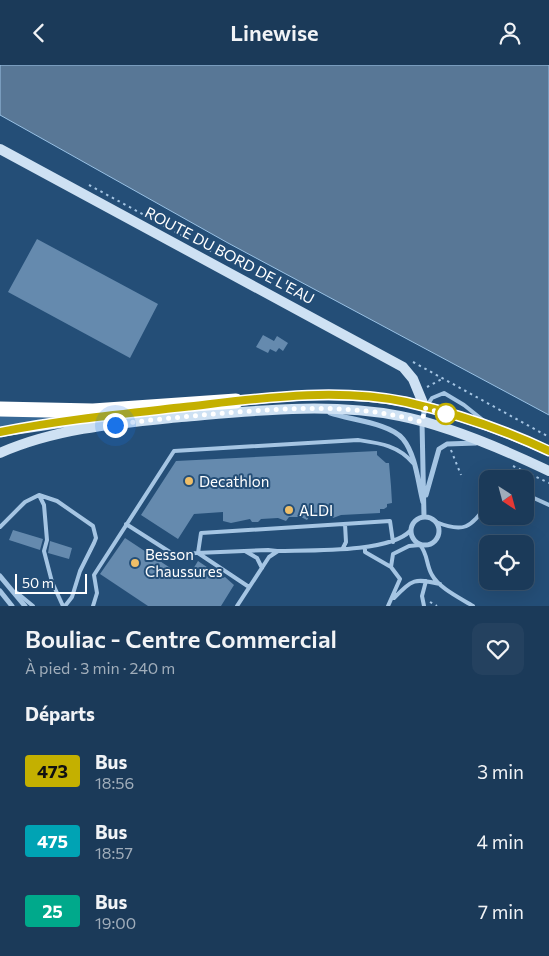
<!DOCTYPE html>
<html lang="fr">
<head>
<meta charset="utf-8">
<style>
  :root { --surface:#1b3a59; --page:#24415f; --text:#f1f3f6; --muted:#a0adba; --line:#39546f }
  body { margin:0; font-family:Commissioner,sans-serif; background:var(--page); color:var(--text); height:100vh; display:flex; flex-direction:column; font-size:19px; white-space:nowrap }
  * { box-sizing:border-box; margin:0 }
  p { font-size:16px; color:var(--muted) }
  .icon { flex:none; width:28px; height:28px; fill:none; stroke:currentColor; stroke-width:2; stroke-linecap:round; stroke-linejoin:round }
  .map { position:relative; height:541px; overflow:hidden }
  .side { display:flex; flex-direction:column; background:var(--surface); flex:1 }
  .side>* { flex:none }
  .badge { padding:0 10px; border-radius:4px; font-size:18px; line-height:32px }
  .needle { width:32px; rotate:144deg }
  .tools { position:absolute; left:479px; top:405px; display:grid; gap:10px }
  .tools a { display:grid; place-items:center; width:55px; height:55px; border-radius:10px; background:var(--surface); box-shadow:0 5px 20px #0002,0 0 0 1px var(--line); font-size:25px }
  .scale { position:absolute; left:15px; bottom:12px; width:72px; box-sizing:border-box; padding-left:5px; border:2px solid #fff; border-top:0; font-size:14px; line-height:18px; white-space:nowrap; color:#fff; -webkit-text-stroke:4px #244e77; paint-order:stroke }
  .you { position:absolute; width:25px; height:25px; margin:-12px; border:4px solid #fff; border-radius:50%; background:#1a73e8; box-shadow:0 0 0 8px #1a73e833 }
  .map>.badge { position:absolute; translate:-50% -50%; box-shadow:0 0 0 2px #fff }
  h2 { padding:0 25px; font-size:19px; line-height:45px }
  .round { display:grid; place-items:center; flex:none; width:52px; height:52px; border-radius:10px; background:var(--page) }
  .headline { display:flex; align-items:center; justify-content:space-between; height:85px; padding:0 25px }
  h1 { font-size:24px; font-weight:600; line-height:38px }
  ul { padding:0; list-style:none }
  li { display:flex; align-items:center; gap:15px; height:70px; padding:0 25px }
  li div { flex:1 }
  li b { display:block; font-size:19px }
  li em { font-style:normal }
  li .badge { min-width:55px; font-weight:700; text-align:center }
  header { display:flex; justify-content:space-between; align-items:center; height:65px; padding:0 25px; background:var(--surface); font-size:22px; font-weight:600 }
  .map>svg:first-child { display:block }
</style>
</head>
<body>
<header><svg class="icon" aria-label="back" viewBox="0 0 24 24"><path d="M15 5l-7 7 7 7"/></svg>Linewise<svg class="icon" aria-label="person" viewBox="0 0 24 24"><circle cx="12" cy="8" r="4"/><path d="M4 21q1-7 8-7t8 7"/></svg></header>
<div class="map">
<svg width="549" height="541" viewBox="0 0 549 541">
  <rect width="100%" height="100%" fill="#244e77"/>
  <path fill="#376895" d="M0,348L56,352L57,353L0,362Z"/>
  <path fill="#587796" stroke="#99c1e4" d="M0,0H549V350L228,178L0,50Z"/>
  <path fill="#658aae" d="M37,174L158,239L130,293L8,227Z
    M263,270L274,276L277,271L288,278L283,286L279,283L276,287L270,284L268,288L256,282Z
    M377,386V390L386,398H389L391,421L392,438L387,439V442L384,444H380V448L341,450L333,453L330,451L309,452L307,455L301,452H289L286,456L278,453L261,454L258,457H252L250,454L231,458L223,456V447L194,449L178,474L141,450L176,396Z
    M13,465L43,474L40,485L9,475Z
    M125,473L187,514L198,496L223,513L225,512L234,520L221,541H148L100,509Z
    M50,476L72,483L69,494L48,488Z"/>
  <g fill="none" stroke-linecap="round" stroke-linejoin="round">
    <path stroke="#a5c5e3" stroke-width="2" stroke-dasharray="2.5 4" stroke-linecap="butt" d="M89,120L214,188
      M413,297L549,372
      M427,322L442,314
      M451,385L461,410
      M513,401L549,418
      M430,537L437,541"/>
    <path stroke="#a5c5e3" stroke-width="4" d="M426,342L432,333L444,328L464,340L484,356
      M525,429L549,440
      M39,430L44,440L47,475L44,486L52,517L63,541
      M436,457C465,469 470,462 488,439
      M126,459L173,489L268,485L277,486
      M0,462L25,437L39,430L57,436L93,461L96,473L94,478L80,506L72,532L65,541
      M365,482V487L391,502
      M343,483L346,477L345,459
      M245,486L257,493L262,503
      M249,522L198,488L201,468L390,456L393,477
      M16,527L33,541
      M394,533C413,514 414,513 440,519
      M93,541L97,528L94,510L174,386L358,375C379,378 398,380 413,398
      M237,541L269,492L278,486C309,485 389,488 410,466
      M388,541L400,514L391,502L393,489L409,481L420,480C428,489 426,500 432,510C439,523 460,533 473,541
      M424,541L422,531L426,516"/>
    <path stroke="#a5c5e3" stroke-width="5" d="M330,348C350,355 390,358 403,374C416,390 418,418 423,437
      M426,430L439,384L447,379L476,378
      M411 466a14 14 0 1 1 28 0a14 14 0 1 1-28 0Z
      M424,452L422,357L425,343
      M0,511L25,541
      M0,526L12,541"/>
    <path stroke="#cee1f3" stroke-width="10" d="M0,84L403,302L413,314L425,343
      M231,337C288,330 349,326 406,337C452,347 506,366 549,386
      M0,367L100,352
      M0,388C56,363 121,358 181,352C253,346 328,337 400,351C446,360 507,386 549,406"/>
    <path stroke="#fff" stroke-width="15" d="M0,344L93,346L236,336"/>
  </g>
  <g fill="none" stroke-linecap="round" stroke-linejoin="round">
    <g stroke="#fff" stroke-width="11">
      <path id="line" d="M0,367C61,355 122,349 184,342C256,334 334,322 406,337C454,348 505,365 549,386"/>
    </g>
    <use href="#line" stroke="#c4b000" stroke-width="8"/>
    <path stroke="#fff" stroke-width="5" stroke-dasharray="0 9" d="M115,360C144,355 173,353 202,350C274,344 351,336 422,357L425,343L446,349"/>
  </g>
  <circle fill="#fff" stroke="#c4b000" stroke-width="2.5" cx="446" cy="349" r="10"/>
  <g fill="#eebe68" stroke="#244e77" stroke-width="2">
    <circle cx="189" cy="416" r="5"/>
    <circle cx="289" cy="445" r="5"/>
    <circle cx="135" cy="498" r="5"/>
  </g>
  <g text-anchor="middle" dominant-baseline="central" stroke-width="4" stroke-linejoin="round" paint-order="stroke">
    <g font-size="15" fill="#fff" stroke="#244e77">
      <text transform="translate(230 190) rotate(28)">ROUTE DU BORD DE L'EAU</text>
    </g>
    <g font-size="15" fill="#fff" stroke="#244e77" text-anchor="start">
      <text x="199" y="416">Decathlon</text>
      <text x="299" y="445">ALDI</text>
      <text x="145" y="489">Besson<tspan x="145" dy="17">Chaussures</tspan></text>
    </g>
  </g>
</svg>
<div class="tools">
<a><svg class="needle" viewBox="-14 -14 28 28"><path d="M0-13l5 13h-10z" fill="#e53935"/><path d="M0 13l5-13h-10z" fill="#a0adba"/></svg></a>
<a><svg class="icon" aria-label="locate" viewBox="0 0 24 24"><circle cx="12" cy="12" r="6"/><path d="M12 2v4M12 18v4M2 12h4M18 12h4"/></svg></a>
</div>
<div class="scale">50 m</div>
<div class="you" style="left:115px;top:360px"></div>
</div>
<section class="side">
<div class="headline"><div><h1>Bouliac - Centre Commercial</h1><p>À pied · 3 min · 240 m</p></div><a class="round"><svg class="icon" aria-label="heart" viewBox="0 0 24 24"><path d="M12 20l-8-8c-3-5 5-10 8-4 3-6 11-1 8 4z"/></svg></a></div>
<h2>Départs</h2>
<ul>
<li><span class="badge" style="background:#c4b000;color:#111">473</span><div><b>Bus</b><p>18:56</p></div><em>3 min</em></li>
<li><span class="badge" style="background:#00a3b4;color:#fff">475</span><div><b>Bus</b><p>18:57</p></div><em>4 min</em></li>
<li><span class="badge" style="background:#00a98b;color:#fff">25</span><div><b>Bus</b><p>19:00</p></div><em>7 min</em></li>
</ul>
</section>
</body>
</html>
